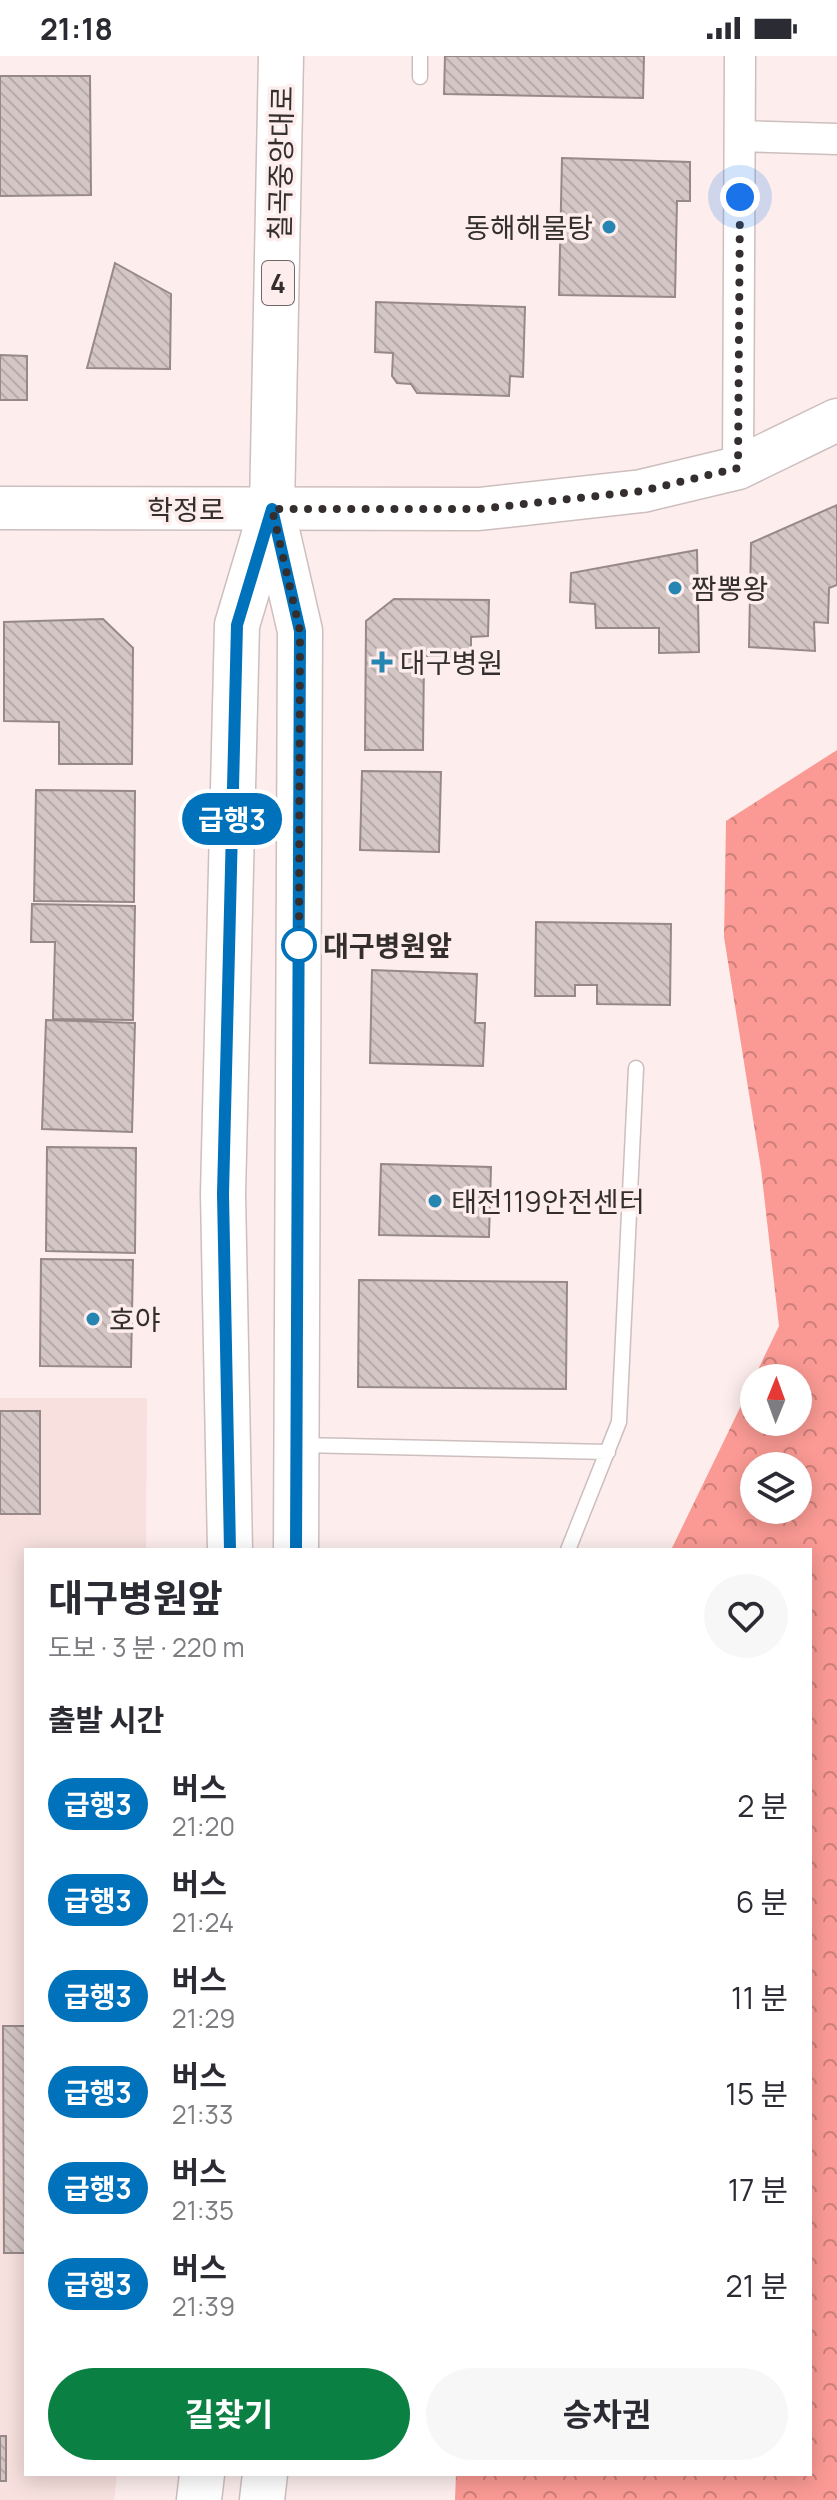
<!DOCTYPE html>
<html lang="ko">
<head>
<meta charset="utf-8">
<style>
  :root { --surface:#fff; --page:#f7f7f7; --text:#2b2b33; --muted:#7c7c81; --accent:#0b8043 }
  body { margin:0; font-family:Manrope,"Noto Sans KR",sans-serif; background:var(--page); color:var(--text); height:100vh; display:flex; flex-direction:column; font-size:30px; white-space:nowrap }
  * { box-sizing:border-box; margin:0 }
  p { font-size:26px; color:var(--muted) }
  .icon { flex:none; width:44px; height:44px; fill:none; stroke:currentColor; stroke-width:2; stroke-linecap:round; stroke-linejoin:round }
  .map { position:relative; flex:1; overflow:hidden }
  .details { position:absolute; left:24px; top:1492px; width:788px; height:928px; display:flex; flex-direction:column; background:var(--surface); border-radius:0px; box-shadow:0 4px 20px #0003 }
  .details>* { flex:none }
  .badge { padding:0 16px; border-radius:26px; font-size:28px; line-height:52px }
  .needle { width:52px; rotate:1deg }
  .tools { position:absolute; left:740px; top:1308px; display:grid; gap:16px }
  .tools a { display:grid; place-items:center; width:72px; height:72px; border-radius:50%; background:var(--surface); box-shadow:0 4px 20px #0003; font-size:40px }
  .you { position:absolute; width:40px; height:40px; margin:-20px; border:6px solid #fff; border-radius:50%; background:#1a73e8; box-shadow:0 0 0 12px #1a73e833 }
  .map>.badge { position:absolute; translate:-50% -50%; box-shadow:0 0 0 4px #fff }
  h2 { padding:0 24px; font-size:30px; line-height:72px }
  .round { display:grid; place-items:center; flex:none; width:84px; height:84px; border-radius:42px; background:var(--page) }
  .headline { display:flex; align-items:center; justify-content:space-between; height:136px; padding:0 24px }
  h1 { font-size:38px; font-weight:700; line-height:60px }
  .cta { display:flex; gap:16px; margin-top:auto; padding:16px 24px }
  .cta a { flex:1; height:92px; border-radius:48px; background:var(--accent); color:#fff; font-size:32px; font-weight:700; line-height:92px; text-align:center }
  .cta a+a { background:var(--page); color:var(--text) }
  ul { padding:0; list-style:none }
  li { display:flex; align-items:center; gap:24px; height:96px; padding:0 24px }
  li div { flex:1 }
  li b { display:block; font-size:30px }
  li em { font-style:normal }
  li .badge { min-width:88px; font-weight:700; text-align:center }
  .status { display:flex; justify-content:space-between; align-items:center; height:56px; padding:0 40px; background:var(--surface); direction:ltr }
  .status svg { height:22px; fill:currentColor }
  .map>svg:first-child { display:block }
</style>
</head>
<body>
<div class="status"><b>21:18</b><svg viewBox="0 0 49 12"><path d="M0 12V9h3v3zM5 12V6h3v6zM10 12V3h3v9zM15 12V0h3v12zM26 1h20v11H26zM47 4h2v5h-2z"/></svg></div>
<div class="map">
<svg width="837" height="2444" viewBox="0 0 837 2444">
  <defs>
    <pattern id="forest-crowns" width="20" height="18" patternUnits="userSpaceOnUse" patternTransform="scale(2)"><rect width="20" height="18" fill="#fb9a94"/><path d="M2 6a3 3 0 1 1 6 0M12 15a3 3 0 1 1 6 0" fill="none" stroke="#cc7e79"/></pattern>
    <pattern id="building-back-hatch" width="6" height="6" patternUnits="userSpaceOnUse" patternTransform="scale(2)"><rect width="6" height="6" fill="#d4c6c5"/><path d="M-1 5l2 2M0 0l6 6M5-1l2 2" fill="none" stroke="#b7aaaa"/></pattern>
  </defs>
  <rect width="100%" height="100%" fill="#fdeeed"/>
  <path fill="#f7e0de" d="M0,1342H147L146,1494H26V2418H117L114,2444H0Z"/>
  <path fill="url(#forest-crowns)" fill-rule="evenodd" d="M837,694V2444H455L456,2418H810V1494H671L754,1323V1366H798V1322H754L779,1270L761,1113L724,881L726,765ZM754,1410H798V1454H754Z"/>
  <path fill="url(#building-back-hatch)" stroke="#968988" stroke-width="2" d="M445,0H644L643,42L444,38Z
    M0,20H90L91,139L0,140Z
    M562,102L690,106V145H677L675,241L559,239Z
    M115,207L171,238L170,313L87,312Z
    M376,246L525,251L523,321L510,320L509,340L417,337L411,328L397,327L392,320L393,297L375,296Z
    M0,299L27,300V344H0Z
    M837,449V529L829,532L828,567L814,566L815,595L749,591L751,487Z
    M697,494L699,596L659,597V572H596L595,548L570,546L571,517Z
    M394,543L489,544L488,580L471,581V600H424L423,694H365L366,565Z
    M103,563L133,592L132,708H59V666L4,665V566Z
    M362,715L441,716L439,796L360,794Z
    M36,734L135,735L134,846L34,845Z
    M32,848L135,850L133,964L53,963L55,886H31Z
    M536,866L671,868L670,949L597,948V929H575V940H535Z
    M372,914L477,918L475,967H485L483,1010L370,1007Z
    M46,964L135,967L132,1076L42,1073Z
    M47,1091L136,1092L135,1197L46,1195Z
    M381,1108L491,1111L489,1181L379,1179Z
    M41,1203L133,1204L131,1311L40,1310Z
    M359,1224L567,1226L566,1333L358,1331Z
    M0,1355H40V1458H0Z
    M3,1970H26V2197H4Z
    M0,2380H6V2425H0Z"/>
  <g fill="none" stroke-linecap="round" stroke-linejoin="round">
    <g stroke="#cdbfbe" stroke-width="17">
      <path id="service" d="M420,21V0
        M301,1389L608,1396
        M568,1494L619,1366L636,1012"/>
    </g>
    <g stroke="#cdbfbe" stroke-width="33">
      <path id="minor" d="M740,80L837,83
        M738,412L740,0"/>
    </g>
    <g stroke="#cdbfbe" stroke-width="45">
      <path id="secondary" d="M0,452L479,453L642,435L738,412L837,364"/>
    </g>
    <g stroke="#cdbfbe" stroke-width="47">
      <path id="primary" d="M281,0L272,453L300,575L296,1494
        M230,1494L223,1138L237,569L271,455
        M199,2444L202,2418
        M262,2444L265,2418"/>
    </g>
    <use href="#service" stroke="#fff" stroke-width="14"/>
    <use href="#minor" stroke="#fff" stroke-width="30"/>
    <use href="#secondary" stroke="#fff" stroke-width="42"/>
    <use href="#primary" stroke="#fff" stroke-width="44"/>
  </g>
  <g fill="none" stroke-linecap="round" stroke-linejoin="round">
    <g stroke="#fff" stroke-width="18">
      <path id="line" d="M230,1494L223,1138L237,569L272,453L300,575L296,1494"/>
    </g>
    <use href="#line" stroke="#0072bc" stroke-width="12"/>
    <path stroke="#342f2e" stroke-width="8" stroke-dasharray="0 14.4" d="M299,889L300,575L272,453H479L642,435L738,412L740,141"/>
  </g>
  <g fill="#2786b1" stroke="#fdeeed" stroke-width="3">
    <circle cx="609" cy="171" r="8"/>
    <circle cx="675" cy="532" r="8"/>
    <path d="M378 594h8v8h8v8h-8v8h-8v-8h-8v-8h8z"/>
    <circle cx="435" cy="1145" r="8"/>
    <circle cx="93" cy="1263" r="8"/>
  </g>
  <circle fill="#fff" stroke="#0072bc" stroke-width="4" cx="299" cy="889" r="16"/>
  <g text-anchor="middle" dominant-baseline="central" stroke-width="7" stroke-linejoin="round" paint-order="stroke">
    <rect fill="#fdeeed" stroke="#706867" stroke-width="2" x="262" y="205" width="32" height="44" rx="6"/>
    <g font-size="26" font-weight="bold" fill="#342f2e">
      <text x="278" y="227">4</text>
    </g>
    <g font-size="28" fill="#342f2e" stroke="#fdeeed">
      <text transform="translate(280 107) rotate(-89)">칠곡중앙대로</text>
      <text x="186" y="453">학정로</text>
    </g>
    <g font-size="28" fill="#342f2e" stroke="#fdeeed" text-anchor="start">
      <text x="593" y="171" text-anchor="end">동해해물탕</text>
      <text x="691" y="532">짬뽕왕</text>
      <text x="400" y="606">대구병원</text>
      <text x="451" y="1145">태전119안전센터</text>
      <text x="109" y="1263">호야</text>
    </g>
    <g font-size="28" font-weight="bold" fill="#342f2e" stroke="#fdeeed" text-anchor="start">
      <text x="323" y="889">대구병원앞</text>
    </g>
  </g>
</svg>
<div class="tools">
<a><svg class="needle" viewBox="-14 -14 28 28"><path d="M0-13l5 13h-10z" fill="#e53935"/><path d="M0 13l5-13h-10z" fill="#7c7c81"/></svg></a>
<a><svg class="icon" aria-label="layers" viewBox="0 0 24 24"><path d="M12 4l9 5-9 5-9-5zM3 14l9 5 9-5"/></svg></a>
</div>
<div class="you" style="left:740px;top:141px"></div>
<b class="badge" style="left:232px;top:763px;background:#0072bc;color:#fff">급행3</b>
<section class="details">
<div class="headline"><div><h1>대구병원앞</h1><p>도보 · 3 분 · 220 m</p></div><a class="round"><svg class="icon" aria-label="heart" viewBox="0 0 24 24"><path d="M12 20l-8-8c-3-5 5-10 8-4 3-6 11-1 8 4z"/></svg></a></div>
<h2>출발 시간</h2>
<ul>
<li><span class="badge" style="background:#0072bc;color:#fff">급행3</span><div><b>버스</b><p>21:20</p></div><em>2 분</em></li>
<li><span class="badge" style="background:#0072bc;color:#fff">급행3</span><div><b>버스</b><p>21:24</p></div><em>6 분</em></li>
<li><span class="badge" style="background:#0072bc;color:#fff">급행3</span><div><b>버스</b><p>21:29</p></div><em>11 분</em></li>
<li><span class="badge" style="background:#0072bc;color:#fff">급행3</span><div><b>버스</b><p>21:33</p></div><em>15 분</em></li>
<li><span class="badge" style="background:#0072bc;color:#fff">급행3</span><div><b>버스</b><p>21:35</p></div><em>17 분</em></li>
<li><span class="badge" style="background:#0072bc;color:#fff">급행3</span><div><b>버스</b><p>21:39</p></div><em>21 분</em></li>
</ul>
<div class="cta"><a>길찾기</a><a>승차권</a></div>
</section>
</div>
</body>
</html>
